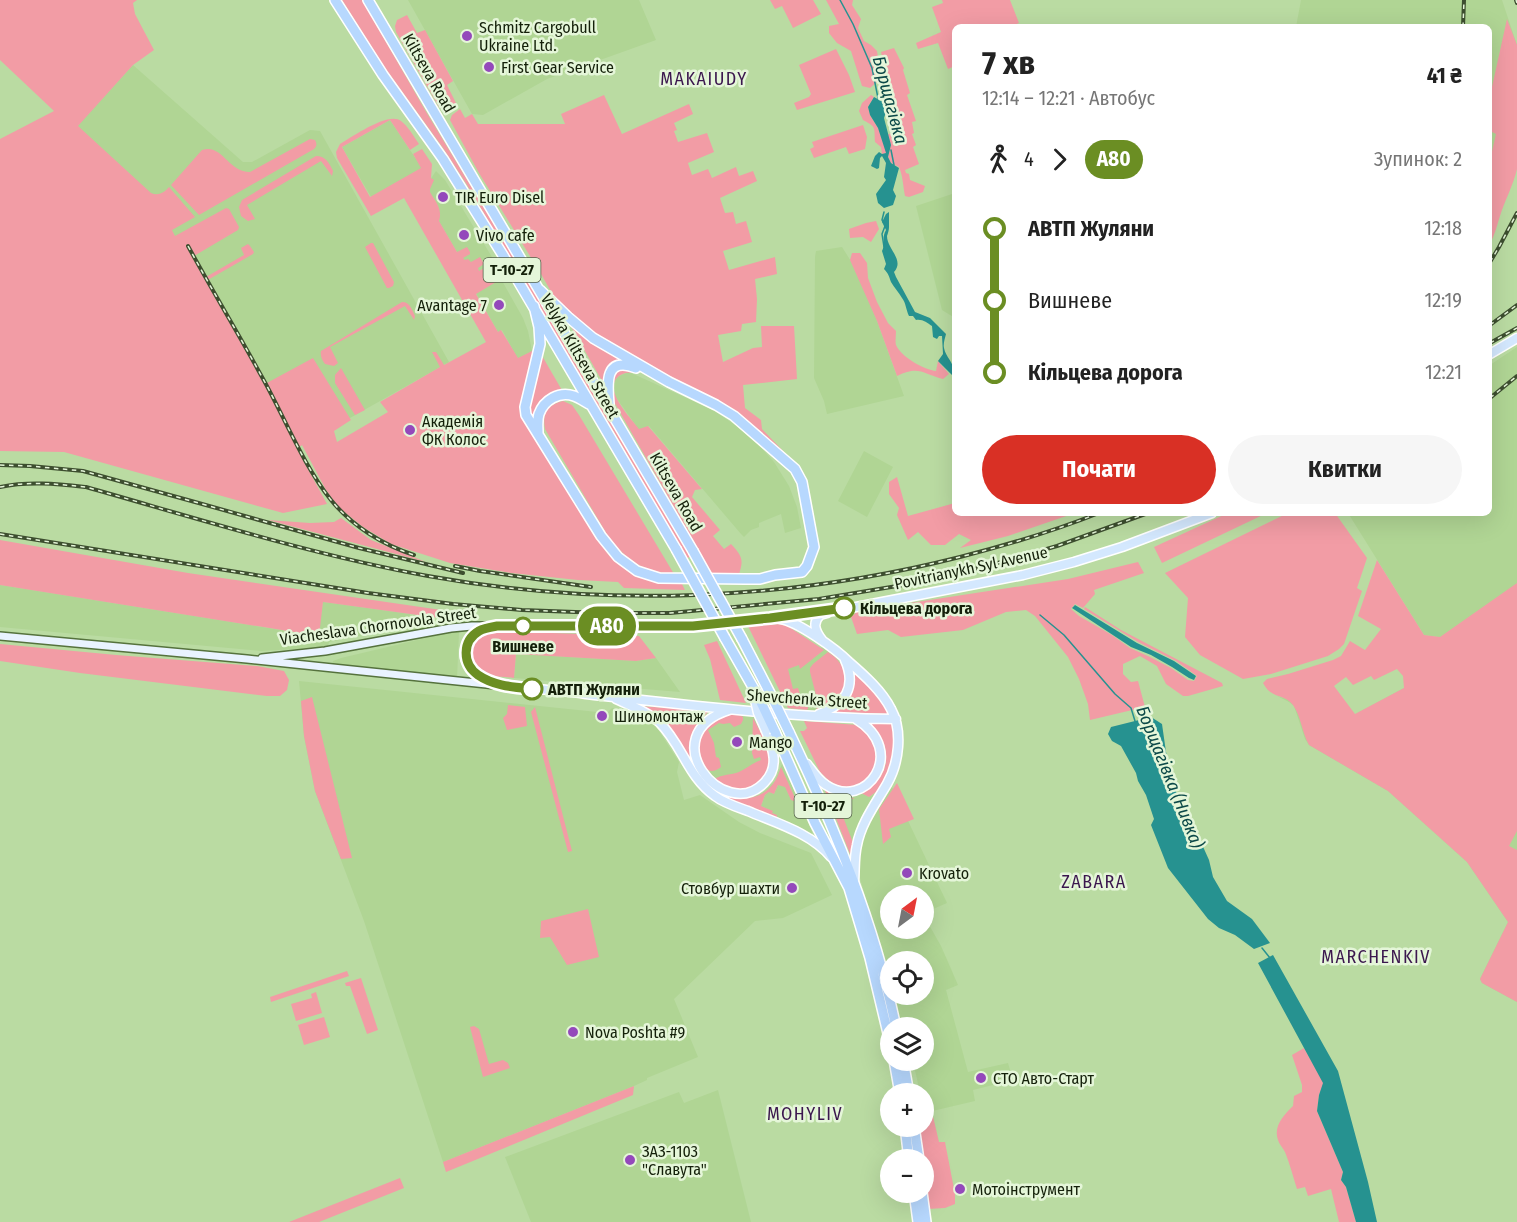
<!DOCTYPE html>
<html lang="uk">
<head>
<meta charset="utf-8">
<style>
  :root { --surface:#fff; --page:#f6f6f6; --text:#222; --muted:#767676; --accent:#d93025 }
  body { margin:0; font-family:"Fira Sans Condensed",sans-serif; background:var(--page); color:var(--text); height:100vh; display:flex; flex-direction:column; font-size:22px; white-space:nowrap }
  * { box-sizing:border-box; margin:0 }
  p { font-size:20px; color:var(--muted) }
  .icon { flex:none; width:33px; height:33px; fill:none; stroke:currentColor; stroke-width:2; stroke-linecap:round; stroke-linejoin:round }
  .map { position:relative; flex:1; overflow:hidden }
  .details { position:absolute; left:952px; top:24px; width:540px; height:492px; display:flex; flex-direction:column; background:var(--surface); border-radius:9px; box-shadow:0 6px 24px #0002 }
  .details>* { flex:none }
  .badge { padding:0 12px; border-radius:20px; font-size:21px; line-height:39px }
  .needle { width:39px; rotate:32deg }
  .buttons { position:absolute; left:880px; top:885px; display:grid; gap:12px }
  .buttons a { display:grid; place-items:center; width:54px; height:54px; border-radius:50%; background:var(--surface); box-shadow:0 6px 24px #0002; font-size:30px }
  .map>.badge { position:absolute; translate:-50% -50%; box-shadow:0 0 0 3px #fff }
  .legs { display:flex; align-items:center; gap:9px; height:66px; padding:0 30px; font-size:20px }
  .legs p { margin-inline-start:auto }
  .summary { display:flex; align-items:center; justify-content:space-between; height:102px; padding:0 30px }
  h1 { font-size:33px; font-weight:700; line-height:45px }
  .cta { display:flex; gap:12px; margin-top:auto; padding:12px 30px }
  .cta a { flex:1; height:69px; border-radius:36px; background:var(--accent); color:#fff; font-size:24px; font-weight:700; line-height:69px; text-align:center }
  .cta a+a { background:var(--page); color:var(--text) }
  ul { padding:0 30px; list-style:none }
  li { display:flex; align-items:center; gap:21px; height:72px; font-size:22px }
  li i { display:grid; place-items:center; width:9px; height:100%; margin:0 8px; background:currentColor }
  li i::after { content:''; width:15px; height:15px; margin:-8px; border:4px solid; border-radius:50%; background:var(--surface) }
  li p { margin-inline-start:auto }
  li:first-child i { background:linear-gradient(#0000 50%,currentColor 0) }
  li:last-child i { background:linear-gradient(currentColor 50%,#0000 0) }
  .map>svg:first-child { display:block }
</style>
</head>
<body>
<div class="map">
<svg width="1517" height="1222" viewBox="0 0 1517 1222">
  <rect width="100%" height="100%" fill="#badba2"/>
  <path fill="#b0d594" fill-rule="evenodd" d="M408,0H639L656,40L547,79L483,115L472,114Z
    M1301,0H1502L1517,45V127L1490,205V27H1296Z
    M133,65L243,162H252L310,130L320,131L449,362L297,448L153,200L74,129Z
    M390,120L422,168L371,197L342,147Z
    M436,171L445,180L495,262L474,274L468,271L422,192Z
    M955,193H956L955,318L942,310L916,206Z
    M842,247L854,266L877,321L904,396L827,414L824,401L814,378L815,257L816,251Z
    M501,279L523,318L528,331L532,351L518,359L502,330L498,332L476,293Z
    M1517,347V1002L1482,983L1480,979L1508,922L1467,862L1388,791L1309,745L1305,739L1294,706L1289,702L1277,696L1350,717L1404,688L1439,637L1424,635L1348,513H1490V365Z
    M629,372L713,410L750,435L774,462L789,486L797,507L801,528L785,533L781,514L759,523V527L751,530L744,537L741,534L649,426L639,430L615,396L613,386L615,380L619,376Z
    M864,451L893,467L867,517L838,501Z
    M0,585L318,636L323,602L410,614L408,626L329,642L328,647L261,651L0,627Z
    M451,632H459L457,679L332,665L333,661L341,658Z
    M823,647L835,657L848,672L824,710H798L783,664Z
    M516,654L636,661L656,658L680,692L514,678Z
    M299,681L607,713L612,708L642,717L654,723L679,762L677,772L684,800L700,795L739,822L760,833L811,853L832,895L783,918L755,921L674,999L698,1057L647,1078V1080L634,1086L443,1162L364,921L315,791L304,736Z
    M735,715L755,717L757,720L772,753L724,787L708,774L698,739L719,717Z
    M782,764L803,810L812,832V836L735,803L716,793L718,790L734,797L744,798L752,797L761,794L766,790L775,781ZM781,768L795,798L794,800H791L785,786L778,785L774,794L769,792L765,795L761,806L772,811V813L776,815L777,817L787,822V824L735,803L717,793L718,791L734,797L752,798L761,795L772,786L779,775Z
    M891,785L947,903L924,913V896H891V928H924V916L941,946L958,985L946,990L968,1072L1008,1063L1013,1080L973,1090L975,1101L924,1113V1094L920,1093L913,1061L924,1060V1028L906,1027L900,1024L893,995L924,994V962H891V987L860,878L858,861L859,850L865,830L874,813L883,801Z
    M829,791L847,795L861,793L869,797L876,793L878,796L854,845Z
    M718,1090L751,1222H531L505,1157L679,1092L684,1103Z"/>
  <path fill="#f29ca5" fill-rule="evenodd" d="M0,0H137L133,3L135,14L154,50L133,65L78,126L151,193C158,196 164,193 169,187L195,217L172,230L175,236L226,208L229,209L239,227L238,230L194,256L206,277L244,255L241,248L248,244L250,246L254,252L253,254L206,281L265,384L313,358L351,420L334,431L337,442L388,412L380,402L440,367L432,352H436L444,365L486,342L404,198L371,216L337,158L336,152L340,144C352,137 389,111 401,121C408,126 414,137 419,144L410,150L390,120L342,147L370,197L421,168L413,154L422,149L432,164L431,178L434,180L430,189V192C435,201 443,209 439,221L457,252L467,247L470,252V254L463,258L465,260L468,259L471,262L480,257L484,264L478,268L479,271L491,264L501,279L476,294L498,332L501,330L518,358L532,351L535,353L523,415L533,436L608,554L626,570L652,581L682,584L685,590L624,588L618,582L578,580L511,573L450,563L391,544L363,527L338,507L326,490L302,445L297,449L327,504L283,513L64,452L0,451V139L54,111L0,60Z
    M342,0H362L425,110L554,324L690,557L687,558L621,444L467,185L443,148L385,68Z
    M770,0H813L821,14L793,28L782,6L775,9Z
    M826,0H853L852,5L861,19L858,28L864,41L871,45L877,51L879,63L880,79L870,88L862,86L851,51L837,43L829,33V26L839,24Z
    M942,0H1010L1019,23L1009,27H956L955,66L948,69L938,43L918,49L916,43L941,32L932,7L943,3Z
    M407,15L417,33L425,30L453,81L447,85L457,105C451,109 445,112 439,107L396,32L395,26L397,20Z
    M1507,19L1517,45V169C1513,186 1505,200 1500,216C1497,225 1495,235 1490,243V160L1496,134L1490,131V96Z
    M894,48L904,68L903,70L910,93L907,95L916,121L912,122L914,133L912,134L916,145L913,147L919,164L905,170L906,173L909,174L910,180L925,186L923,192L909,197L905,196C903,186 903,176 899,167L891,163L888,157L891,145L887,135L891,133L894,135L893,129L900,127C901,117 895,108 891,99C885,84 885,67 881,52Z
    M836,49L849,75L855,92L797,110L794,103L809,97L811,94L799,65Z
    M604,95L622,134L689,104L693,114L674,123L677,130L674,131L678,142L707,133L714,152L688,163L692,175L708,169L712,178L736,167L739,176L753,171L757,181L720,198L725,213L733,212L736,224L746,221L752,242L723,251L729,270L775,257L777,274L755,279L757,299L756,322L742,324L741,331L718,335L723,362L753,348L762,347L761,326H794L797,379L743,385L745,408L761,420L762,429L786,454L782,455L755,430L643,364L634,373C627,372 621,373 616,379C606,393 630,417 639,429L648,426L702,489L695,490L692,497L720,530L713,536L724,549L731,544C743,557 744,560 738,577H714L541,274L479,173L450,120L452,115L460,109L465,118L472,114L478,124H565L561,114Z
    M871,95L874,97L868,107L870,115L878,128L887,153L882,154L881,147L875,142C874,128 877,127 863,120L859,111L862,103Z
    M863,125L867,137L865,149L849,154L846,147L814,158L810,149L814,147L812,142Z
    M310,139L315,140C317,144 317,146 314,149L199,215L171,185L202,150C222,143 228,172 250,172Z
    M316,156C326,156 329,163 333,171L332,176L321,161L247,205L255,219L248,221L241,216L239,207L242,200Z
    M876,221L879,229L871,242L863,237L850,238L849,229L866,223Z
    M371,243H373L394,282L393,286L389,288H387L365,247Z
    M852,253H860L867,263L868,278L877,302L888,323L896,331C896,336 895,341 896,345C901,357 925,370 936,371L938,361L949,374L943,379C923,374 919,365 897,376L877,321L850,260Z
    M402,302C410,302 412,310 415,316L414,320L405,306L330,347L338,363L334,366L325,364C322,360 320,356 321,351Z
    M541,354L563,392C541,394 539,403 535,422L529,412V402L539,369Z
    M341,368L365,410L355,415L335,383V375Z
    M563,401L572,405L579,415L674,574C643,572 628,561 609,538L545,429C542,412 547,405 563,401Z
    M897,477L908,516L955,503L956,513H1075L1008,536L960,548L971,540L959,534L945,545H931L918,532L908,540L897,515L899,508L889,494V482Z
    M1228,513H1267L1162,563L1154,547Z
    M1288,513H1335L1367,558L1357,588L1362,591L1344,644L1339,649L1328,656L1271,674L1243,679L1200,655L1185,637L1188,598L1165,573Z
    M341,518L371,540L426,562L268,520L310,523L334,522Z
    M0,540L188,573L455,612L454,620L323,602L319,636L0,585Z
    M1377,560L1424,635L1440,637L1517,583V831L1509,846L1517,850V1002L1482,983L1480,979L1508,922L1467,862L1388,791L1309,745C1302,733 1301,716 1293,705C1283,693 1272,700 1263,683L1267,679L1288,674L1333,660L1341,656L1350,641L1365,650L1381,629L1358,616ZM1397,669L1403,676L1404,688L1355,714L1334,686L1346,677L1353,685L1371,676L1374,680Z
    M1138,562L1144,573L1094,590L1095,594L1083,608L1075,604L1071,609L1079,616L1112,635L1130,648L1150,657L1171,668L1188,680L1194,681L1197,676L1176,661L1138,642L1084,609L1085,607L1121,630L1222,683L1223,686L1188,696H1183L1166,684L1157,666L1140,656L1123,664V674L1131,682L1138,681L1145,707L1090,720L1088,704L1079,679L1068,657L1035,616L1026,610L1006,612L963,630L901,637L888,630L857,634L851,617L858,611L1068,579Z
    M780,624L786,625L824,650C816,656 808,663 800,669L799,665L788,669L793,689L798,688L803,703L808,702V709L806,710L788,708L748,626Z
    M497,631L639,636L656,658L636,661L516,654L514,678C503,676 485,678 477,669C469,660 471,645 479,637C484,632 491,632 497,631Z
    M717,641L746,703L720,700L710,659L704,645Z
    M0,644L116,655L257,666L284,671L289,680L287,690L280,696H267L80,673L0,661Z
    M828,652L835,657L847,672V685L838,701L819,710L816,708V695L810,672V668L813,664Z
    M853,668L877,695L889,712L888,714L836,712C850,701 856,687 853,668Z
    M312,697L352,858L341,859L315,791L304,736L301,701Z
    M508,705L525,707L527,726L507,730L503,718L507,714Z
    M640,706L709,711C701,719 694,727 691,738C680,786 763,830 781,767L795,798L794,801L791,800L785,787L778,785L774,794L769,792L765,795L761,806L773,811L772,813L777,815V817L787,822L788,824C764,815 737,807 716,792C704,783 698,772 689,761C673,742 656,724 640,706Z
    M535,707L572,851L568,852L531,712Z
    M732,713L738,714L743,717V720L741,724L734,727L730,723L723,724L719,723L708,730L714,743L716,757L719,758L721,767C700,784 693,742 700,732C703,728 711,724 715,721C721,717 725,714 732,713Z
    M753,718C760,731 768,744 770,758C772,779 750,793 731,788C725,787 719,782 714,779C723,774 731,775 739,772C747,768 753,763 761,760L760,757L754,759L752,753Z
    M804,721L858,725L875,740L878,764L867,780L859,786L848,788L838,786L828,780L820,772L800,731H804L807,728Z
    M870,721L894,723L896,752L883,787L869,797L861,793C892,777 894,746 869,723Z
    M897,783L914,819L889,829L891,837L883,844L879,809Z
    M824,788C835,794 843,798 855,798L838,804L854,845L852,859Z
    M588,909L599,957L567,965L550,937L540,938L541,921Z
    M347,971L349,976L271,1002L270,997Z
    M361,978L378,1030L367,1034L350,986H346L345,983Z
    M316,992L322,1013L296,1021L291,1004L312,998L311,994Z
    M324,1017L330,1037L304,1045L298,1025Z
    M474,1026L479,1029L489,1064L503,1060L508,1063L510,1068L483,1077L470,1027Z
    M1304,1048L1324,1083L1319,1095L1317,1111L1343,1172L1341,1180L1346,1187L1356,1222H1339L1331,1189L1308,1196L1305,1187L1297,1189C1293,1177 1290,1164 1285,1152C1283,1148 1279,1144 1278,1140C1273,1126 1284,1115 1293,1106L1294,1096L1302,1092V1085L1292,1055Z
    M634,1086L633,1095L446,1172L443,1162Z
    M932,1112L939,1142H945L955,1194V1204L945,1208L928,1209L924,1175V1160L922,1159L918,1127L924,1126V1113Z
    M400,1178L404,1188L319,1222H289Z"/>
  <path fill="#269290" d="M874,97L883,102L886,112L884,118L891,145L888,157L891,163L899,168L893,190L896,196L893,205L884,208L878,203L876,194L886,180L884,177L886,163L882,156L880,158L879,168L877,169L871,166L875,156L879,152L882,154L886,153L878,128L870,115L868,107Z
    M889,212C889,217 889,222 889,227C889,230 888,233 887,236C887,249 905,260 894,272L896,277L915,312L930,318L946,334C945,338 943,344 944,348C946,359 957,364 952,375L938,361L943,354L942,336H939L937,339L933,337L932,326C927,323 923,319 916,320L913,316H909C906,310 906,303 902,298C899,293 894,287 891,282C889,276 888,273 884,269L886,264L882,251C886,243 881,239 886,230L882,222L886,214Z
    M1075,605L1137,643L1174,661L1196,676L1194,680L1189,678L1172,667L1151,655L1131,647L1072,608Z
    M1151,717L1162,724L1166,752L1177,795L1186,819L1200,840L1209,860L1213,877L1227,901L1252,919L1270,943L1254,949L1235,935L1219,928L1208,919L1168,868L1151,825L1154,819L1146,795L1138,781L1136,773L1121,746L1112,741L1108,734L1111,727Z
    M1273,955L1338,1071L1368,1182L1377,1222H1356L1346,1187L1341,1180L1343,1172L1317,1111L1319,1095L1323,1083L1258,963Z"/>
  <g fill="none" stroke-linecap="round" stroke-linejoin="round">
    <path stroke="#269290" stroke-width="1.5" d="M840,0L853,24L872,68L878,98
      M891,150L894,165
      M883,222L882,220L884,212
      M884,247L882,234L885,226
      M1040,615L1064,635L1115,694L1131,708L1135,721
      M1262,948L1270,958"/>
    <g stroke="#55723d" stroke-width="10">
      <path id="secondary" d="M0,636L247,659L496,685
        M262,658L325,651L451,628L472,626H491"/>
    </g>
    <g stroke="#fff" stroke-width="11">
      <path id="primary" d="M1490,354L1517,338
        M780,619C797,621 836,649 849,662C864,675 882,691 891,709C903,731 899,763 887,784C876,803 861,823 857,845C854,857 855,870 854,882
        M822,640C815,631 812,623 820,615L827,613
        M616,699C631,706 648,712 660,723C682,745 688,777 715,796C724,803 737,807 748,811C776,823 811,833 831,857
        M729,710C651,735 724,824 764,783C780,767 773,749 766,731
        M819,714C845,705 857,687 845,660
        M896,719C792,718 689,705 586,694C566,691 546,690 527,688C518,687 508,688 500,685C482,678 453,663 470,640C477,631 486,629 497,625L693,626L770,618L851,608L1023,575L1074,562L1122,547L1212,513
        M807,764C813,772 818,780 826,785C866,812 909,751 856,719"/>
    </g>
    <g stroke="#fff" stroke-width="12">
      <path id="highway" d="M335,0L383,75L443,159L504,257L676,549
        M368,0L693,551
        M534,306L539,327L540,344L525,407L526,415L601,536L618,557L637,571L659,578L745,579H760L775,575L802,572L807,566L814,547L802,482L795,469L734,416L716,405L669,382L593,338L568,317L540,290
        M609,404C607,382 605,356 636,368
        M538,433C538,427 537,420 539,414C544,400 559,391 574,396C580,398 585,402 591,405
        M725,638L758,696
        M742,639L772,697
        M775,732L815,823L849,888L870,958L891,1046
        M789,732C834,826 875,924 896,1028
        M894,1060L900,1094
        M903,1060L909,1094
        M905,1126L909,1160
        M914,1126L919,1160
        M914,1192L918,1222
        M922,1192L926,1222"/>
    </g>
    <use href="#secondary" stroke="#e9f3ff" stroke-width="7"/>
    <use href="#primary" stroke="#d4e8fe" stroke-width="8"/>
    <use href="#highway" stroke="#b7d8fe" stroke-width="9"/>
    <g stroke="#3d4e2f" stroke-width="4">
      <path id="rail" d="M1516,0L1517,3
        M1463,27L1464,0
        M188,246C212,290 238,333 262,377C284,416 303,465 331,500C352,526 383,545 414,555
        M1490,262L1499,247L1517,213
        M1490,325L1517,305
        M1490,343L1517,328
        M1490,398L1517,376
        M0,465L30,466L83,471L195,502L359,548L463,573
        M0,487C29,481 57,484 86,487C199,519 313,555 428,576C605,608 786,601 960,557C1007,545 1054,531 1099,513
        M0,534L368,593L453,604L522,610L602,613H670L819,599L903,585L987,566L1057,546L1148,513
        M455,566L480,571L591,587"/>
    </g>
    <use href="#rail" stroke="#e5f6d9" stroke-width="1.5" stroke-dasharray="4.5" stroke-linecap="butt"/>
    <g stroke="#fff" stroke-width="11" stroke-linecap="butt">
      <path id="primary-bridge" d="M754,696L758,713L766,731"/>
    </g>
    <g stroke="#fff" stroke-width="12" stroke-linecap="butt">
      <path id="highway-bridge" d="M676,549L725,638
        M693,551L742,639
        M758,696L775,732
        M772,697L789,732"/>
    </g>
    <use href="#primary-bridge" stroke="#d4e8fe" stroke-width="8"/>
    <use href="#highway-bridge" stroke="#b7d8fe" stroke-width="9"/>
  </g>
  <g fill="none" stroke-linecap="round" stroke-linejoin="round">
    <g stroke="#fff" stroke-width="14">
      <path id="line-1" d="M532,689C513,687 494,686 478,675C462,664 462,641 479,631C484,628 491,627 497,626H693L770,618L844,608"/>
    </g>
    <use href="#line-1" stroke="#6b8e23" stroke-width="9"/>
  </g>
  <g fill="#9449bb" stroke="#e5f6d9" stroke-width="2">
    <circle cx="467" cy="36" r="6"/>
    <circle cx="489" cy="67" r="6"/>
    <circle cx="443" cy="197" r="6"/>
    <circle cx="464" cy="235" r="6"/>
    <circle cx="499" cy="305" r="6"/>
    <circle cx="410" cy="430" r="6"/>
    <circle cx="602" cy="716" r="6"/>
    <circle cx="737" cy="742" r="6"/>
    <circle cx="907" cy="873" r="6"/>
    <circle cx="792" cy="888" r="6"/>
    <circle cx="573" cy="1032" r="6"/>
    <circle cx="981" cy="1078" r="6"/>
    <circle cx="630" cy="1160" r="6"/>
    <circle cx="960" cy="1189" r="6"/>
  </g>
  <g fill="#fff" stroke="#6b8e23" stroke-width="3">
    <circle cx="844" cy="608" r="10"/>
    <circle cx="523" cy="626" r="8"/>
    <circle cx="532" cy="689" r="10"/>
  </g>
  <g text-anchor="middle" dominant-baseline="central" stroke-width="5" stroke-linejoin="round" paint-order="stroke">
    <g fill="#e5f6d9" stroke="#536048" stroke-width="1.5">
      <rect x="483.5" y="258" width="57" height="24" rx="4.5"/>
      <rect x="794.5" y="794" width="57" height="24" rx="4.5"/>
    </g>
    <g font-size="15" font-weight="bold" fill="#14200a">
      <text x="512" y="270">Т-10-27</text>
      <text x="823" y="806">Т-10-27</text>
    </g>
    <g font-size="16" fill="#14200a" stroke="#e5f6d9" text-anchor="start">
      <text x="479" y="27">Schmitz Cargobull<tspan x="479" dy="18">Ukraine Ltd.</tspan></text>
      <text x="501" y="67">First Gear Service</text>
      <text x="455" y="197">TIR Euro Disel</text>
      <text x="476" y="235">Vivo cafe</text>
      <text x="487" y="305" text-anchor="end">Avantage 7</text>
      <text x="422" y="421">Академія<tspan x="422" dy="18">ФК Колос</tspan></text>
      <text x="614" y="716">Шиномонтаж</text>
      <text x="749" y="742">Mango</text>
      <text x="919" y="873">Krovato</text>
      <text x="780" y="888" text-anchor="end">Стовбур шахти</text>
      <text x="585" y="1032">Nova Poshta #9</text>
      <text x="993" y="1078">СТО Авто-Старт</text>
      <text x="642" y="1151">ЗАЗ-1103<tspan x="642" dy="18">"Славута"</tspan></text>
      <text x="972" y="1189">Мотоінструмент</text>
    </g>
    <g font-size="16" fill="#14200a" stroke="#e5f6d9">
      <text transform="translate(429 73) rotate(60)">Kiltseva Road</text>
      <text transform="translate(580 356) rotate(60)">Velyka Kiltseva Street</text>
      <text transform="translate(676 492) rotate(60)">Kiltseva Road</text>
      <text transform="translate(971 568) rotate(-12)">Povitrianykh Syl Avenue</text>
      <text transform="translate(378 626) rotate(-8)">Viacheslava Chornovola Street</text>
      <text transform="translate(807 699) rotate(4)">Shevchenka Street</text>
    </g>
    <g font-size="16" font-weight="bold" fill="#14200a" stroke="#e5f6d9" text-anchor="start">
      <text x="860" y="608">Кільцева дорога</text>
      <text x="523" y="646" text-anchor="middle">Вишневе</text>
      <text x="548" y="689">АВТП Жуляни</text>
    </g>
    <g font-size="18" letter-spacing="1.5" fill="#3b174e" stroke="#e5f6d9">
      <text x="704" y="79">MAKAIUDY</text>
      <text x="1094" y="882">ZABARA</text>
      <text x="1376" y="957">MARCHENKIV</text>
      <text x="805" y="1114">MOHYLIV</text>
    </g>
    <g font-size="18" font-style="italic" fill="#0c4948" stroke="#e5f6d9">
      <text transform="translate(890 100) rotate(75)">Борщагівка</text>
      <text transform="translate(1170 777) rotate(68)">Борщагівка (Нивка)</text>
    </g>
  </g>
</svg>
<div class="buttons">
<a><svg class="needle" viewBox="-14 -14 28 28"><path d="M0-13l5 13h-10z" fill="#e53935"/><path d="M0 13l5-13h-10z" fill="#767676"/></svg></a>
<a><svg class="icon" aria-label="locate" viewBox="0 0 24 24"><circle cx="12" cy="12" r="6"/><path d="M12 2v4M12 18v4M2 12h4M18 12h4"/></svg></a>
<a><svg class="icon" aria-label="layers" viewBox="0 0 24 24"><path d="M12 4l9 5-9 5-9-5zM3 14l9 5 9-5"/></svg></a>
<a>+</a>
<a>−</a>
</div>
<b class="badge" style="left:607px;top:626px;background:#6b8e23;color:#fff">А80</b>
<section class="details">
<div class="summary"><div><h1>7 хв</h1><p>12:14 – 12:21 · Автобус</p></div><b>41 ₴</b></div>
<div class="legs"><svg class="icon" aria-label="walk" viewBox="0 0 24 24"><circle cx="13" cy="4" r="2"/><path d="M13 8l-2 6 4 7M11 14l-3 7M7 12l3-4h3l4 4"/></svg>4<svg class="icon" aria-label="forward" viewBox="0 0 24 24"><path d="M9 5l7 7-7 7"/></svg><b class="badge" style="background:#6b8e23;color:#fff">А80</b><p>Зупинок: 2</p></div>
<ul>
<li><i style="color:#6b8e23"></i><b>АВТП Жуляни</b><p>12:18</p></li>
<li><i style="color:#6b8e23"></i><span>Вишневе</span><p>12:19</p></li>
<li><i style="color:#6b8e23"></i><b>Кільцева дорога</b><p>12:21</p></li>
</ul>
<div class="cta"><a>Почати</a><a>Квитки</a></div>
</section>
</div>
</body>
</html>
